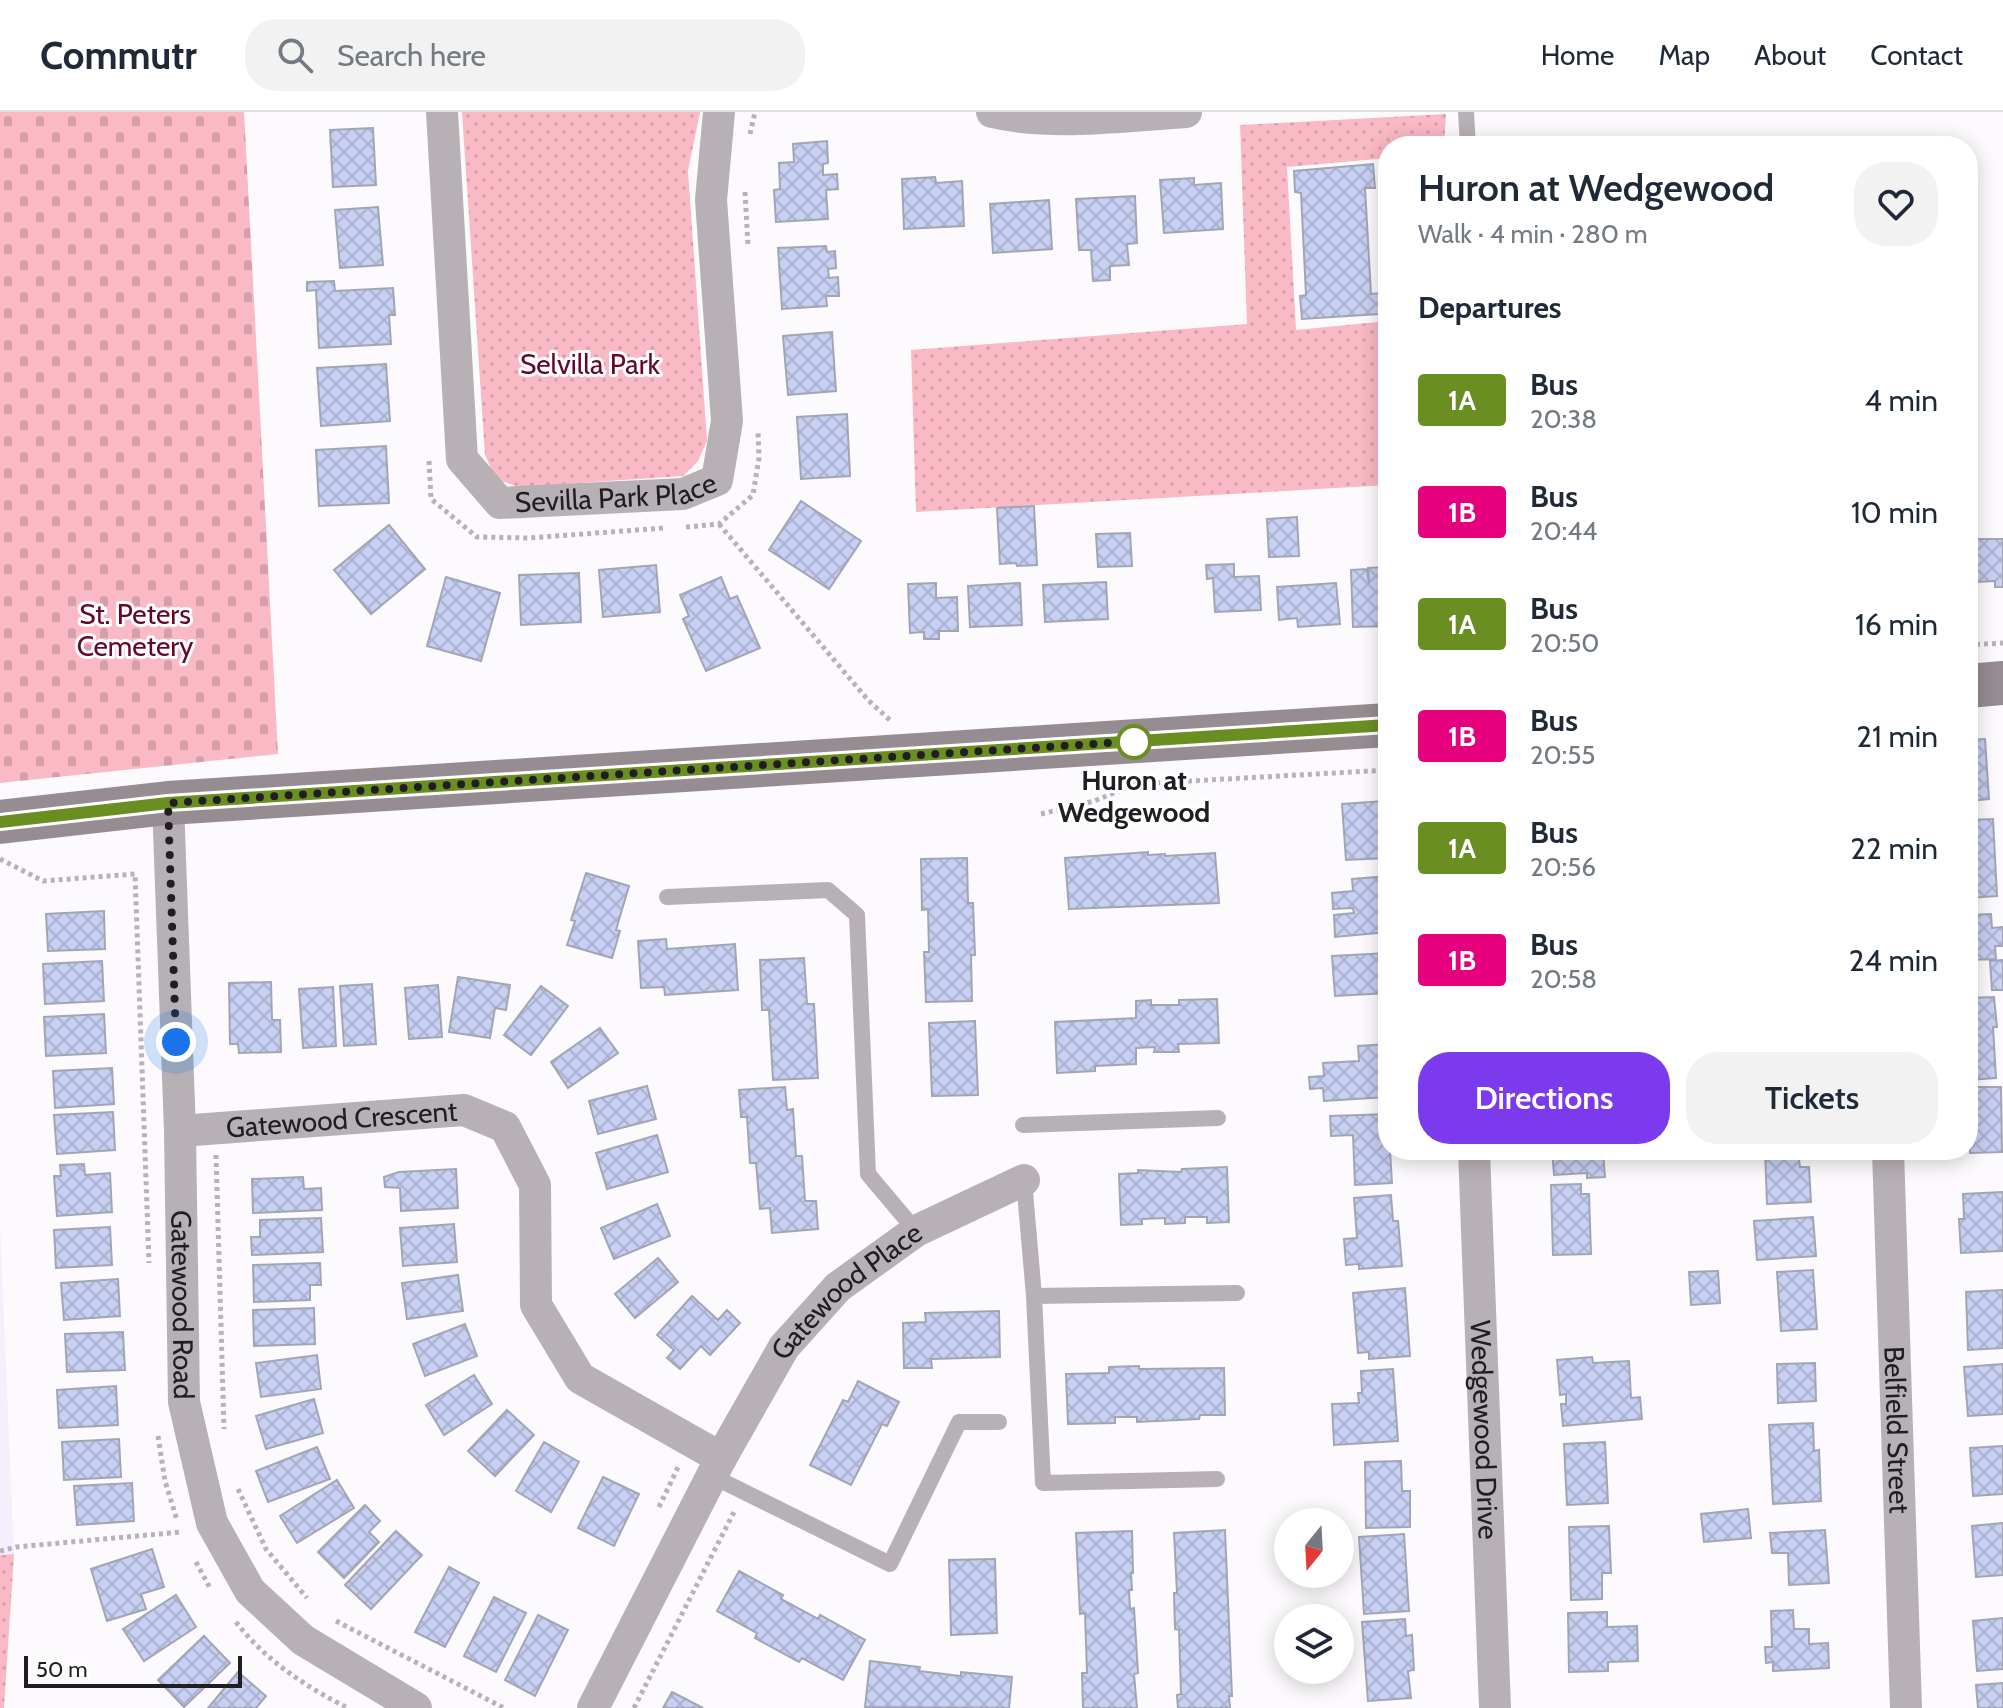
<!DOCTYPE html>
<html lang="en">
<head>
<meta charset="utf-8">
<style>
  :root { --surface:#fff; --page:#f2f2f3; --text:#1f2937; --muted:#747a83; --line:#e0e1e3; --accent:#7c3aed }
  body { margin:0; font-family:Cabin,sans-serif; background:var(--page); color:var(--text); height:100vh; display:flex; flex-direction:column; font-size:30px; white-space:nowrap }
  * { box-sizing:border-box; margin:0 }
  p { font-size:26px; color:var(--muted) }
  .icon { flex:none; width:44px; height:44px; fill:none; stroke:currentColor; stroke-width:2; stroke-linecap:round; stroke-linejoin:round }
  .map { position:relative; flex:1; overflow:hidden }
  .sheet { position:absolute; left:1378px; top:24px; width:600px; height:1024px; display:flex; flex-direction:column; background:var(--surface); border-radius:32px; box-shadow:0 4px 20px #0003 }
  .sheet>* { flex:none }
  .badge { padding:0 16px; border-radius:6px; font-size:28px; line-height:52px }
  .needle { width:52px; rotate:198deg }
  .buttons { position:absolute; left:1274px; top:1396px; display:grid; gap:16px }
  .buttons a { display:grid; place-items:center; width:80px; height:80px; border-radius:50%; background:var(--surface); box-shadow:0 4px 20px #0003; font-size:40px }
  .scale { position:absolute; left:24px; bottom:20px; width:218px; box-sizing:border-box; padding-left:8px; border:4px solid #201d23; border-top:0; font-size:22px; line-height:28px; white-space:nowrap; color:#201d23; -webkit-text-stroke:6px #fff; paint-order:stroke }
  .you { position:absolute; width:40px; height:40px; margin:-20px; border:6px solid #fff; border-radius:50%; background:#1a73e8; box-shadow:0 0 0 12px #1a73e833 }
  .map>.badge { position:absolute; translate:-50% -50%; box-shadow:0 0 0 4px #fff }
  h2 { padding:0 40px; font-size:30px; line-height:72px }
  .round { display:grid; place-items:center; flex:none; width:84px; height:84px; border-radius:32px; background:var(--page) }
  .headline { display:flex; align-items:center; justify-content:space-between; height:136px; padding:0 40px }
  h1 { font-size:38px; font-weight:600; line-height:60px }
  .button { display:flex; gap:16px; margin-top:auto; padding:16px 40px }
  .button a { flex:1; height:92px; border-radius:32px; background:var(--accent); color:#fff; font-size:32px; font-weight:600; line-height:92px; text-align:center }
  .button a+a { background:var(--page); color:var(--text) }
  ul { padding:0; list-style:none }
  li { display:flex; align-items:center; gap:24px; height:112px; padding:0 40px }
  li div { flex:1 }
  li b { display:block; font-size:30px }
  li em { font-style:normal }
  li .badge { min-width:88px; font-weight:700; text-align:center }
  header { display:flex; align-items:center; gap:48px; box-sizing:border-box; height:112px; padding:0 40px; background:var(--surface); border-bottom:2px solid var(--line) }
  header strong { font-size:38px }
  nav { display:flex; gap:44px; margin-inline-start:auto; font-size:28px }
  .search { width:560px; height:72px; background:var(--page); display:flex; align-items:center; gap:20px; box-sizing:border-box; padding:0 28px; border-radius:32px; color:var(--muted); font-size:30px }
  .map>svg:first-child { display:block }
</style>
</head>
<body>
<header>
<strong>Commutr</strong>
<div class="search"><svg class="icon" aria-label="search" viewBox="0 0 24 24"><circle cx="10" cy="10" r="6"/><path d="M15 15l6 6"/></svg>Search here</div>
<nav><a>Home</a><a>Map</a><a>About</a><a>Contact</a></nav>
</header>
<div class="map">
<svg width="2003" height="1596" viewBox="0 0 2003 1596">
  <defs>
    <pattern id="green-dots" width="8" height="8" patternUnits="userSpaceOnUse" patternTransform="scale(2)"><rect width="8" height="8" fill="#f9b9c5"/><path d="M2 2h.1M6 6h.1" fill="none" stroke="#d59fa9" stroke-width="1.8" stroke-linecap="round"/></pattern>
    <pattern id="cemetery-stones" width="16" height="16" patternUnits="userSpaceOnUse" patternTransform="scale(2)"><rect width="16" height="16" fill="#f9b9c5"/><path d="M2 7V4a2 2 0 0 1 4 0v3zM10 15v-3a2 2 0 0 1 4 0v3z" fill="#d59fa9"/></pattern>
    <pattern id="building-cross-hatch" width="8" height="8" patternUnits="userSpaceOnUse" patternTransform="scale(2)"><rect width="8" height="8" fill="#c7cff3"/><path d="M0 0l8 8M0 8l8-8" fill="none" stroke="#abb1d0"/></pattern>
  </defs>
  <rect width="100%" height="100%" fill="#fcfafd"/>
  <path fill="#f5effd" d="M0,1110L14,1442L0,1443Z"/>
  <path fill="url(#green-dots)" d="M462,0H700L688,59L707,329L698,349L683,364L518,375L496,367L485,343Z
    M1446,2L1444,34H1388V46L1287,55L1296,218L1388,209V373L916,400L911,238L1247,212L1240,13Z
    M14,1442L4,1596H0V1443Z"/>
  <path fill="url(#cemetery-stones)" d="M0,0H244L278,642L0,671Z"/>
  <path fill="url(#building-cross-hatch)" stroke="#a2a5b4" stroke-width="2" d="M373,16L376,73L333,75L330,18Z
    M1921,27H1948V34H1873L1921,31Z
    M827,29L828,51L823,52V63L837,62L838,77L826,78L828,107L776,110L774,78L780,77L779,51L794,50L793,32Z
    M1777,31V34H1748V32Z
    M1373,52L1375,76H1365L1371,182L1380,181L1379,202L1302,207L1300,184L1306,183L1301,81L1295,80L1294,59Z
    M935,65L936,71L962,69L964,114L904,117L902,67Z
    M1194,66V73L1221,71L1223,117L1164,121L1160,68Z
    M1135,84L1137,131L1127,132L1129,153L1110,154V168L1093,169L1091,138H1079L1076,87Z
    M1049,88L1052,137L993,141L990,92Z
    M378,95L383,153L340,156L335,98Z
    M826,134L827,140L835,139L836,156L828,157L829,166L838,165L839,184H826L827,194L782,197L778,136Z
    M334,169L335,179L393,176L395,203H389L391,232L319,236L316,178L307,179V170Z
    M832,220L836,279L788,283L783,224Z
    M386,252L390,309L321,314L317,256Z
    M847,302L850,364L801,367L797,305Z
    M386,334L389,391L319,394L316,338Z
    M801,389L861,429L829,477L769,438Z
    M1034,394L1037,453L1017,454L1016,451L1000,452L997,396Z
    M1297,405L1299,444L1269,445L1267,407Z
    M389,413L425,457L371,502L334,458Z
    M1130,421L1132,454L1098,455L1096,422Z
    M1975,427H2003V475H1995V469L1976,470Z
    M1234,452V465L1259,464L1261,498L1215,500L1213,466L1207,467L1206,453Z
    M656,453L660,500L603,505L599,458Z
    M1388,455V514L1353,515L1351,458L1367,457L1369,471L1368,456Z
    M579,461L581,510L521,513L519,463Z
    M446,465L500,481L481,549L427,534Z
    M721,465L730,487L737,484L760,536L706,559L683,507L689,504L680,483Z
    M1106,470L1108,507L1045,510L1043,473Z
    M936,471V486L957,485L958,519H939V527H924V520L910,521L908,472Z
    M1020,471L1022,513L970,515L968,474Z
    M1336,471L1340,512L1298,515L1297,506L1279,508L1277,475Z
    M1985,627L1989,687L1968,689V628Z
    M1384,689L1388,746L1346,748L1342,692Z
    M1993,707L1997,784L1968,786V708Z
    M1148,740V743L1165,742V744L1215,741L1219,791L1069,797L1065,746Z
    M967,746L968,791H973L975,843H971L972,889L926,890L924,840H929L928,797L922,798L921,747Z
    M586,761L629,774L616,818L620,819L612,846L567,833L575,809L571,808Z
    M1388,764V820L1335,825L1334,803L1354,801L1353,796L1333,797L1332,781L1353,779L1352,767Z
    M104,799L105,837L48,839L46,802Z
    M1991,802L1992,816L2003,815V834H1995L1996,847L1968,848V803Z
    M666,827L667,837L735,832L738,878L665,883L664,875L641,876L638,829Z
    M1388,841V881L1335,884L1332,844Z
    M804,846L807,892H814L818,966L773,968L769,898H762L760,848Z
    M2003,848V878H1992L1990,849Z
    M102,849L104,889L45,892L43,852Z
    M458,865L510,873L506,898L495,896L490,926L449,920Z
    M271,870L272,908H280L281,940L239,941L238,932H230L229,871Z
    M372,872L376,932L344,934L340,874Z
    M438,873L442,925L409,927L405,876Z
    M541,874L568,894L531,943L504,923Z
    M333,875L336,934L303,936L299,877Z
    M1994,885L1997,915H1993L1996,966L1968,968V886Z
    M1217,887L1219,931L1178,932L1179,940H1154L1155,935L1136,936V952L1095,954V959L1057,961L1055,910L1136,906V889L1151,888V893H1179V888Z
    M104,902L106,941L46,944L44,905Z
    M975,909L978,983L932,984L929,911Z
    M600,916L618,941L568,976L551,950Z
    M1388,932V951L1385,952L1387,985L1324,989L1323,976L1310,977L1309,965L1324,964L1323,951L1359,949L1358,934Z
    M112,956L114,992L55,996L53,959Z
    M647,974L656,1007L598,1022L589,989Z
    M785,975L787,998L793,997L796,1044H802L805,1089H816L818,1117L772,1121L770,1096L760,1097L756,1051H750L747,1005H741L739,978Z
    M1968,975H2001L2002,1040L1970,1041Z
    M113,1000L115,1038L57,1042L54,1003Z
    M1388,1002V1038H1390L1392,1071L1355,1073L1353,1023L1331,1024L1330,1004Z
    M657,1023L668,1060L607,1077L596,1041Z
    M1552,1038H1603L1605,1065L1587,1066V1061L1554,1063Z
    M1765,1038H1798L1800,1055H1809L1811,1090L1767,1092Z
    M84,1052L85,1063L110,1061L112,1100L57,1104L54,1064H61L60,1053Z
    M1227,1055L1229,1110L1207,1111V1105H1185V1111L1165,1112V1106L1142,1107V1112L1121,1113L1119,1062L1138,1061V1058L1181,1060L1182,1057Z
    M456,1057L458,1096L401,1099L400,1076L385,1075L384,1065L399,1060Z
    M303,1065L304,1077L321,1076L322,1098L253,1101L252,1067Z
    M1581,1072V1082H1589L1591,1142L1553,1143L1551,1073Z
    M2003,1080V1139L1961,1141L1959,1107H1964L1963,1082Z
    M1391,1083L1393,1109H1398L1402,1154L1359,1157V1152L1346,1153L1344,1127L1357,1126L1354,1086Z
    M657,1092L670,1124L614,1147L601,1116Z
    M1813,1105L1816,1144L1757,1148L1754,1109Z
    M321,1106L323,1140L252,1143L251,1125H260V1108Z
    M454,1112L457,1150L403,1154L400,1116Z
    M110,1115L112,1153L56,1156L54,1118Z
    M658,1146L678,1170L635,1206L615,1182Z
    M320,1151L321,1173H310V1188L254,1190L253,1153Z
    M1813,1158L1817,1217L1781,1219L1777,1160Z
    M1718,1159L1720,1191L1691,1193L1689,1160Z
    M458,1163L463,1199L407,1207L402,1171Z
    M118,1167L120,1204L64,1208L61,1171Z
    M1405,1176L1410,1244L1369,1247V1240L1358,1241L1353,1181Z
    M2003,1178V1236L1968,1238L1966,1180Z
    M692,1184L718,1208L727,1198L740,1211L710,1243L701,1234L680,1257L667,1246L674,1238L657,1223Z
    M314,1196L315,1232L254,1234L253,1198Z
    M999,1199L1000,1245L931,1247L932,1256H904L903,1211L926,1210L925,1201Z
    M465,1212L477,1244L425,1264L413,1232Z
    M123,1220L125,1258L67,1260L65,1222Z
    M317,1243L321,1277L261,1285L256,1251Z
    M1592,1245L1593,1251L1629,1249L1631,1286L1640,1285L1642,1307L1563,1314L1561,1292H1566V1282L1560,1283L1557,1248Z
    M1815,1251L1816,1289L1778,1291L1777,1252Z
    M2003,1252V1302L1968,1304L1964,1255Z
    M1139,1254V1257L1224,1256L1225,1303H1200L1199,1307L1137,1310V1305H1115V1311L1068,1312L1066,1262L1109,1261V1255Z
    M1393,1257L1398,1329L1334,1333L1332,1292L1359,1291L1358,1281H1362L1361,1259Z
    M474,1263L492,1292L444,1323L426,1293Z
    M858,1269L899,1290L887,1314L882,1312L851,1373L810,1353L843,1288L848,1290Z
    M116,1274L118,1313L59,1316L57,1278Z
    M314,1287L323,1321L266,1337L256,1304Z
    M507,1298L534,1323L495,1364L468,1339Z
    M1813,1311L1814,1339L1819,1338L1821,1389L1773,1392L1769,1313Z
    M119,1327L121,1365L64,1368L62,1330Z
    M544,1330L579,1350L551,1400L516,1379Z
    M1605,1330L1608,1391L1567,1393L1564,1332Z
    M2003,1334V1382L1973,1384L1970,1336Z
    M317,1335L330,1367L268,1390L256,1359Z
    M1401,1349L1402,1379H1410V1415L1366,1416L1365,1350Z
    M603,1365L639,1382L614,1434L578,1416Z
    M337,1368L354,1396L297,1431L280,1404Z
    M132,1371L134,1409L77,1413L74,1374Z
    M365,1393L380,1409L369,1420L379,1430L344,1466L318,1440Z
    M1748,1397L1751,1426L1704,1430L1701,1402Z
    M2003,1411V1463L1976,1465L1972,1414Z
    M1609,1414L1611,1461H1602V1487L1571,1488L1569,1415Z
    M1225,1418L1232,1584H1229L1230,1596H1178L1177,1583L1181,1582L1179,1518L1175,1517L1174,1481H1177L1174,1421Z
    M1825,1418L1829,1471L1789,1473L1788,1441H1772L1770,1421Z
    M396,1419L422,1443L371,1497L345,1473Z
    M1132,1419L1133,1461H1131L1132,1478H1129L1130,1497L1134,1496L1138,1561L1134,1562L1137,1596H1086L1083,1595L1082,1561H1087L1085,1501L1080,1502L1076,1421Z
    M1404,1422L1409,1499L1364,1502L1359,1425Z
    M152,1437L164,1475L141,1482L146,1497L107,1509L91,1457Z
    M995,1447L997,1521L951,1523L949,1448Z
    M449,1455L479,1471L445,1535L415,1520Z
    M739,1459L783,1483L781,1487L818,1507L820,1503L865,1528L843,1568L802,1546L799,1550L755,1526L757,1521L717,1499Z
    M176,1483L196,1515L144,1549L123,1517Z
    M494,1485L526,1501L496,1560L464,1544Z
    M1793,1498L1794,1517H1809V1532L1828,1531L1829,1556L1773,1559V1550L1766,1551L1765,1535H1772L1771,1499Z
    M1607,1500V1515L1637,1514L1638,1549L1608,1550V1559L1569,1560L1568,1501Z
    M538,1503L568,1518L535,1584L505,1568Z
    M2003,1506V1557L1977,1559L1973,1509Z
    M1405,1507L1406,1524L1412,1523L1414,1558L1408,1559L1411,1586L1368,1589L1362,1510Z
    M204,1524L230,1551L184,1595L158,1568Z
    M870,1549L920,1555L919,1559L961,1564V1560L1012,1565L1009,1596L865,1595Z
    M238,1560L266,1584L256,1596H208Z
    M2003,1571V1596H1978L1976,1573Z
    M672,1580L703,1596H663Z"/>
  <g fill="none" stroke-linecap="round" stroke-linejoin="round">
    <path stroke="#b5b3b7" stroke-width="5" stroke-dasharray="4 4" stroke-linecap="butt" d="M750,22L755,0
      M745,80L748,133
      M429,349L431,387L477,425L529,426L664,416
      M719,412L868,588L892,610
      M686,415L719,412L753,383L759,346L758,319
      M1968,533L2003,531
      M1041,702L1094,689L1136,672L1388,658
      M0,747L43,769L135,762L149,1151
      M216,1043L224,1317
      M158,1324L165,1369L177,1408
      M238,1377L266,1437L307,1486
      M659,1395L679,1353
      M0,1439L16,1435L181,1420
      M196,1450L210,1476
      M336,1509L504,1596
      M236,1510C265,1548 306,1575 348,1596
      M634,1596L735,1398"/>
    <path stroke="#b7b1b5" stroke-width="16" d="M1466,0L1468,34
      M667,785L828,778L857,803L868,1062L916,1119
      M1023,1013L1218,1006
      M1024,1068L1034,1184L1043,1371L1217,1367
      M1034,1184L1237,1181
      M712,1364L890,1452L959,1310H999"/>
    <g stroke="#b7b1b5" stroke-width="32">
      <path id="s1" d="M442,0L462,347L500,391L683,382L717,368L727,309L711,88L719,0"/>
      <path d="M992,0C1052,14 1125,4 1186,0"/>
      <path id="s2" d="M168,691L180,1019L184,1290L212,1411L250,1479L303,1528L416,1596"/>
      <path id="s3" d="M180,1019L464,998L505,1015L535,1073L536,1193L580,1266L721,1346L593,1596"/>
      <path id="s4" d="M1474,1038L1495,1596"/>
      <path id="s5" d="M1888,1038L1906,1596"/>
      <path id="s6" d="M721,1346L784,1235L838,1175L916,1119L1024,1068"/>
    </g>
    <path stroke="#968d93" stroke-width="44" d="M1968,574L2003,571
      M0,710L168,691L1388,613"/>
  </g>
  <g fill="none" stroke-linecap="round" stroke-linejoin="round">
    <g stroke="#fff" stroke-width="18">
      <path id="line" d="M0,710L168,691L1388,613"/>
    </g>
    <use href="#line" stroke="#6b8e23" stroke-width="12"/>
    <path stroke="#201d23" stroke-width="8" stroke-dasharray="0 14.4" d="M176,930L168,691L1140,629L1134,630"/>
  </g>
  <circle fill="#fff" stroke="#6b8e23" stroke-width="4" cx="1134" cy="630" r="16"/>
  <g text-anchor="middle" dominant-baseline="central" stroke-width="6" stroke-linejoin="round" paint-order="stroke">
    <g font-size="28" fill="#65062b" stroke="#fff">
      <text x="590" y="252">Selvilla Park</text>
      <text x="135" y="502">St. Peters<tspan x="135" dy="32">Cemetery</tspan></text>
    </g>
    <g font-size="28" fill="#201d23" stroke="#fff">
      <text stroke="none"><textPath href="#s1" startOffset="522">Sevilla Park Place</textPath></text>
      <text stroke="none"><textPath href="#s3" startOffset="162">Gatewood Crescent</textPath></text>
      <text stroke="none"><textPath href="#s6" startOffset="212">Gatewood Place</textPath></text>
      <text stroke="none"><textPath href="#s2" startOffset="502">Gatewood Road</textPath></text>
      <text stroke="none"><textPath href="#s4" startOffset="280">Wedgewood Drive</textPath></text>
      <text stroke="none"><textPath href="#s5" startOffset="280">Belfield Street</textPath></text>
    </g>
    <g font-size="28" font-weight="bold" fill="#201d23" stroke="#fff">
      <text x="1134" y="668">Huron at<tspan x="1134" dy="32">Wedgewood</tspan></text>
    </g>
  </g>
</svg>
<div class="buttons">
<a><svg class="needle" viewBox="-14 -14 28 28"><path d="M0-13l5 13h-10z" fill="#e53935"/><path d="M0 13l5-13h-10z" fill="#747a83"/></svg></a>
<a><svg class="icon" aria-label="layers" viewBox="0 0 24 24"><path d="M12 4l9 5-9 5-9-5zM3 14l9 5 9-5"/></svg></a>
</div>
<div class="scale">50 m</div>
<div class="you" style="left:176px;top:930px"></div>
<section class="sheet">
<div class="headline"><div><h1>Huron at Wedgewood</h1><p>Walk · 4 min · 280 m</p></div><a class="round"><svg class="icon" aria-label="heart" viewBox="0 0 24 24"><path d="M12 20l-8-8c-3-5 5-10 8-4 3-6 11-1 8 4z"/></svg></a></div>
<h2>Departures</h2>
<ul>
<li><span class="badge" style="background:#6b8e23;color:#fff">1A</span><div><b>Bus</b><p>20:38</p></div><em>4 min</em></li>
<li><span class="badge" style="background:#e6007e;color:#fff">1B</span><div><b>Bus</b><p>20:44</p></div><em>10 min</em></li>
<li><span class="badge" style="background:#6b8e23;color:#fff">1A</span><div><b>Bus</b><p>20:50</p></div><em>16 min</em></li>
<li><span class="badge" style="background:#e6007e;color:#fff">1B</span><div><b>Bus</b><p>20:55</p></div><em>21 min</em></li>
<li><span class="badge" style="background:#6b8e23;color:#fff">1A</span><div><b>Bus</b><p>20:56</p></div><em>22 min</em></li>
<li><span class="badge" style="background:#e6007e;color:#fff">1B</span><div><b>Bus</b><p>20:58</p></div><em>24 min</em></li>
</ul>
<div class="button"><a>Directions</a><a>Tickets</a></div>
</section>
</div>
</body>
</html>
